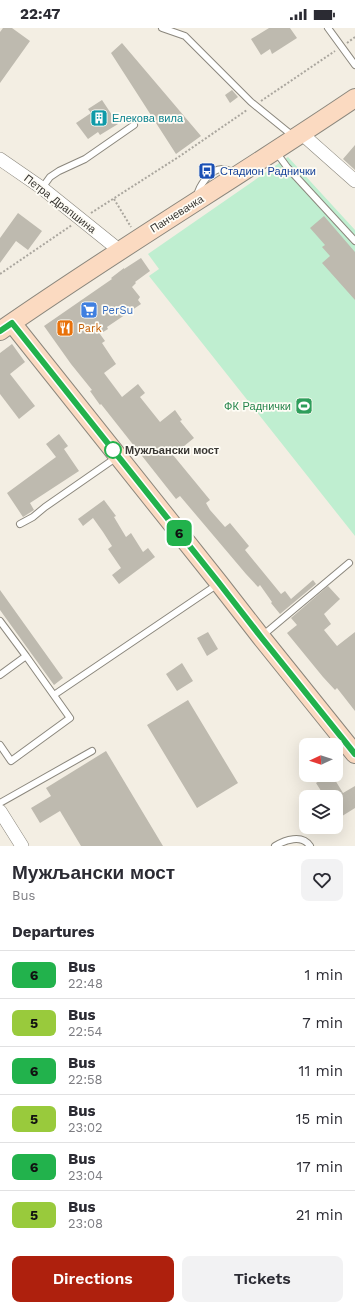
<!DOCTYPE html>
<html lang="en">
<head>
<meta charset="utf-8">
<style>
  :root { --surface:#fff; --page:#f2f2f3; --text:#2b2b33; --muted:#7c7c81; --line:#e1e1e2; --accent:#ae200d }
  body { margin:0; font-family:"Work Sans",sans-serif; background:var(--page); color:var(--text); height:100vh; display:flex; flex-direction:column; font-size:15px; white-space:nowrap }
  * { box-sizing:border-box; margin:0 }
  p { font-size:13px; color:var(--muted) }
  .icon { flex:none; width:22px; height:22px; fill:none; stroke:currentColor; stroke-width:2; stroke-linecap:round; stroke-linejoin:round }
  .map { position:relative; height:818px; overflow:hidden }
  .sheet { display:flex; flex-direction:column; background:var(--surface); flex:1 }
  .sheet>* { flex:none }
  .badge { padding:0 8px; border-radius:6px; font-size:14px; line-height:26px }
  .needle { width:26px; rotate:266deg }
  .fabs { position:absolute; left:299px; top:710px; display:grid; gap:8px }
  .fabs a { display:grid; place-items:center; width:44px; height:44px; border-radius:8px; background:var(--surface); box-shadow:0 4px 16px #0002; font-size:20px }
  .map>.badge { position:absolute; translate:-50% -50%; box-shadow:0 0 0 2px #fff }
  h2 { padding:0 12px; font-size:15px; line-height:36px }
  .round { display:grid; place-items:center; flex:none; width:42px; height:42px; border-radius:8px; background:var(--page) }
  .head { display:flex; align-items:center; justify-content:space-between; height:68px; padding:0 12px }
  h1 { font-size:19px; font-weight:600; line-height:30px }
  .button { display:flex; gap:8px; margin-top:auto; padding:8px 12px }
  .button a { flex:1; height:46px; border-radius:8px; background:var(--accent); color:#fff; font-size:16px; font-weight:600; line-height:46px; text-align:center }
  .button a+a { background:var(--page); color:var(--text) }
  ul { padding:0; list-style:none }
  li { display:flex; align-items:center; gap:12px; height:48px; padding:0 12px; border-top:1px solid var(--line) }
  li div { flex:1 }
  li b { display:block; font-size:15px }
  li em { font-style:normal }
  li .badge { min-width:44px; font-weight:700; text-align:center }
  .status { display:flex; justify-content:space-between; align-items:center; height:28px; padding:0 20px; background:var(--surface); direction:ltr }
  .status svg { height:11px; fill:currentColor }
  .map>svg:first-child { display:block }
</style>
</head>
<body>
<div class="status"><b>22:47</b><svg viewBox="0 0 49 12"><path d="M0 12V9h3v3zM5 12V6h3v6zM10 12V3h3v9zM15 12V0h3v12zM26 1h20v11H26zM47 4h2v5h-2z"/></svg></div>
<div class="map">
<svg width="355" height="818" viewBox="0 0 355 818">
  <rect width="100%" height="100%" fill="#f3eee3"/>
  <path fill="#bfeed0" d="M288,129L355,202V508L149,248L159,241L148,226Z"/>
  <path fill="#bebaaf" d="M3,0H12L30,13L0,55V4Z
    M269,0H290L297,10L272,26L270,21L261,27L251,11Z
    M122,15L201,108L176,126L111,25Z
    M232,62L238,69L230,75L225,67Z
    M102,72L118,96L100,107L98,104L88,111L76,95L91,85L88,81Z
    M355,117V142L343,131Z
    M18,185L42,203L28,222L16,213L0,235V210Z
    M324,188L355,224V272L322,235L330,228L322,219L325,217L310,200Z
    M141,230L150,243L135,254L136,255L132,259L140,269L138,272L141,276L107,299L108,301L100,306L105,313L102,315L116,336L104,345L122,369L138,356L145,365L140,369L160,394L175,382L182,392L180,393L194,410L173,427L210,472L206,475L210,482L225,499L230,495L249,518L245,522L281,566L285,563L291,571L313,552L316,556L280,586L271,575L272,574L260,557L258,559L246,546L180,468L176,471L101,376L100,377L90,363L92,362L71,336L44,298L112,251L111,250L124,240V241Z
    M12,316L25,334L10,346L35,378L19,391L0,366V325Z
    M59,406L68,418L64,421L79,443L30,475L34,482L23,489L7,465L56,429L46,416Z
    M104,472L116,488L114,489L126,509L131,505L143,524L148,520L155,529L119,556L112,547L121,540L108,521L112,518L103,504L93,490L83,498L78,491Z
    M328,558L340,571L324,586L331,596L324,602L337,618L355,604V683L337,660L335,662L323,649L287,605L297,597L291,590Z
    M0,562L63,650L54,657L0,582Z
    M208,604L218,621L207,628L197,610Z
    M182,635L193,653L177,663L166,646Z
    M188,672L238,755L197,780L147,697Z
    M106,723L163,818H81L60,783L40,795L31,780L51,768L46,760Z
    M329,747H332L343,765L355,758V780L339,790L336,785V769H325L316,755Z"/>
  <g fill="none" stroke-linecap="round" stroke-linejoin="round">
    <g stroke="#8b877d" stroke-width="8">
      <path id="lane" d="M162,0L185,8L251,74L293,108
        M328,0L355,37
        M276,124L287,139L355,213
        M42,160L50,149L59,143L85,131L134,97
        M197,168C199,158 210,141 222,141C227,141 230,143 234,145
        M20,496L33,489L45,479L117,429
        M0,593L26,628
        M262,608L349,535
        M0,647L26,628L70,690L11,733L0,717
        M54,667L218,556
        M0,775L92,723
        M275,818C285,812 302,806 310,818"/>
    </g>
    <g stroke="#8b877d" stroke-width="14">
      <path id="street" d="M302,106L355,153
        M0,131L42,160L119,222
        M0,783L22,818"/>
    </g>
    <g stroke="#8b877d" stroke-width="20">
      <path id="secondary" d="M12,295L219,555L261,609L355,726
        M0,303C116,222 238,149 355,70"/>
    </g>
    <path stroke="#aaa69e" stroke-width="2" stroke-dasharray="2 2" stroke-linecap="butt" d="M347,15L355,9
      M261,73L335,23
      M114,171L131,199
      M91,185L180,128L247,82
      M0,246L72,197"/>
    <use href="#lane" stroke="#fff" stroke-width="6"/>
    <use href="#street" stroke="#fff" stroke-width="13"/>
    <use href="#secondary" stroke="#fbdac1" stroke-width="18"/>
  </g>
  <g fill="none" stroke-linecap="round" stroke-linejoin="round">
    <g stroke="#fff" stroke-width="9">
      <path id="line" d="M0,303L12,295L219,555L261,609L355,726"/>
    </g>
    <use href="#line" stroke="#22b24c" stroke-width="6"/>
  </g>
  <defs>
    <g id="building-square" transform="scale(0.9)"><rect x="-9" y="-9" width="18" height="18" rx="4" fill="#0f9aa8" stroke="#fefcf5"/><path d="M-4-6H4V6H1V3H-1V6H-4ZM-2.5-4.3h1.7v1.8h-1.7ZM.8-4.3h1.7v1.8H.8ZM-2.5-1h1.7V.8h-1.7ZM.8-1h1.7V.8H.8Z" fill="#fff"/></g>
    <g id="bus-square" transform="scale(0.9)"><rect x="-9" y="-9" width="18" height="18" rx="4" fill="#1a4fb4" stroke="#fefcf5"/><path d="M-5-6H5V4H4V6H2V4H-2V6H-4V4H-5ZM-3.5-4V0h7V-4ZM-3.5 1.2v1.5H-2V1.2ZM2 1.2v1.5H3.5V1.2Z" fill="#fff"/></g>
    <g id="supermarket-square" transform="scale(0.9)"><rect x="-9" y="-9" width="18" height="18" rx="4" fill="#3f7fe0" stroke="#fefcf5"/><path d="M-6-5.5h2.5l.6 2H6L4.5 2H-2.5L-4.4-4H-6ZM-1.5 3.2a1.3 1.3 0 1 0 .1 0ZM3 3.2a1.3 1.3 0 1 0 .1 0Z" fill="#fff"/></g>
    <g id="restaurant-square" transform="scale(0.9)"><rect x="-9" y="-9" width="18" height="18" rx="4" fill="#e8710a" stroke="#fefcf5"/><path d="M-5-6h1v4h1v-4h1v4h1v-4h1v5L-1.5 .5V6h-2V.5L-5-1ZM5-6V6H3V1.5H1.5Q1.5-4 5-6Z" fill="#fff"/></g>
    <g id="stadium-square" transform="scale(0.9)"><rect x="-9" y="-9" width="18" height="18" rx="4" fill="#2e9e5b" stroke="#fefcf5"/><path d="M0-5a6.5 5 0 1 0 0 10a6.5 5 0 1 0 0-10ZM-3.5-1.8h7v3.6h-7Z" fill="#fff"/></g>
  </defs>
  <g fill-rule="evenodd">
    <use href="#building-square" x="99" y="90"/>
    <use href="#bus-square" x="207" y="143"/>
    <use href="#supermarket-square" x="89" y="282"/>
    <use href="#restaurant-square" x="65" y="300"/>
    <use href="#stadium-square" x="304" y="378"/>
  </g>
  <circle fill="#fff" stroke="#22b24c" stroke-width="2" cx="113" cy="422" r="8"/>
  <g text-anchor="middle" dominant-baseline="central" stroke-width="3.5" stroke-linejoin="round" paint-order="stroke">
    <g font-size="11" fill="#0d838f" stroke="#fefcf5" text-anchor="start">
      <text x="112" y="90">Елекова вила</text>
    </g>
    <g font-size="11" fill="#164399" stroke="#fefcf5" text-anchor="start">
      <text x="220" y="143">Стадион Раднички</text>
    </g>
    <g font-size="11" fill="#3a3834" stroke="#fefcf5">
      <text transform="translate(60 176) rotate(38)">Петра Драпшина</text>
      <text transform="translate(177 186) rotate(-32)">Панчевачка</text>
    </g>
    <g font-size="11" fill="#366cbe" stroke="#fefcf5" text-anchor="start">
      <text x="102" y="282">PerSu</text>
    </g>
    <g font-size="11" fill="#c56008" stroke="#fefcf5" text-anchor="start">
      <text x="78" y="300">Park</text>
    </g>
    <g font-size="11" fill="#27864d" stroke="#fefcf5" text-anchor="end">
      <text x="291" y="378">ФК Раднички</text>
    </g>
    <g font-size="11" font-weight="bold" fill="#3a3834" stroke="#fefcf5" text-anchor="start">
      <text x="125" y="422">Мужљански мост</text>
    </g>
  </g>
</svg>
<div class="fabs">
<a><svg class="needle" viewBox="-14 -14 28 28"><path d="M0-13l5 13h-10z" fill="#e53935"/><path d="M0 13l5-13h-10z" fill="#7c7c81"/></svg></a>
<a><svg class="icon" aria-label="layers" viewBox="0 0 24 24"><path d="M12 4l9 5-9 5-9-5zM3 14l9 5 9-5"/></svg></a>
</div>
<b class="badge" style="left:179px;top:505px;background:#22b24c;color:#111">6</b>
</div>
<section class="sheet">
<div class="head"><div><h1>Мужљански мост</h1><p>Bus</p></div><a class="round"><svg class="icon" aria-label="heart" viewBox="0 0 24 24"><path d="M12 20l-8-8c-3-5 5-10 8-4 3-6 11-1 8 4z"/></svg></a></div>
<h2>Departures</h2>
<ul>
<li><span class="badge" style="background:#22b24c;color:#111">6</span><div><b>Bus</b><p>22:48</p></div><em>1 min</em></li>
<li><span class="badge" style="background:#99ca3c;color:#111">5</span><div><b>Bus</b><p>22:54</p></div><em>7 min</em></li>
<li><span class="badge" style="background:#22b24c;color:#111">6</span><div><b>Bus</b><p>22:58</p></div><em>11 min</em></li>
<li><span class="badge" style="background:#99ca3c;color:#111">5</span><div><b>Bus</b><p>23:02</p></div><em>15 min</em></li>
<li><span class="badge" style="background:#22b24c;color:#111">6</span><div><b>Bus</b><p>23:04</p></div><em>17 min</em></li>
<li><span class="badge" style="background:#99ca3c;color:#111">5</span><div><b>Bus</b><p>23:08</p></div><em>21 min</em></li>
</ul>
<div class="button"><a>Directions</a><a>Tickets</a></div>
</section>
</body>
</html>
